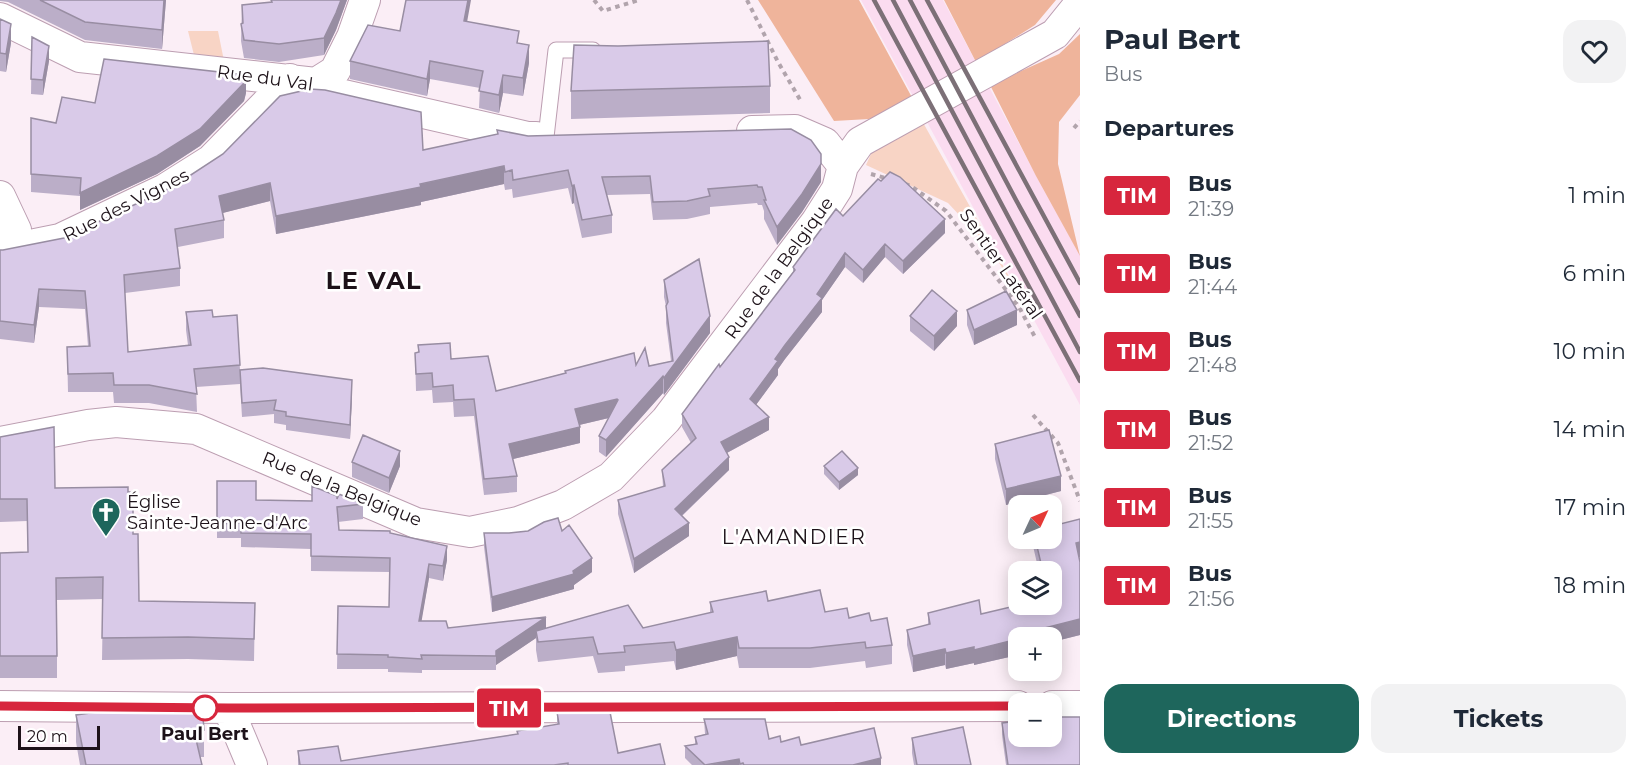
<!DOCTYPE html>
<html lang="en">
<head>
<meta charset="utf-8">
<style>
  :root { --surface:#fff; --page:#f2f2f3; --text:#1f2937; --muted:#747a83; --accent:#1e665c }
  body { margin:0; font-family:Montserrat,sans-serif; background:var(--page); color:var(--text); height:100vh; display:flex; flex-direction:column; font-size:22px; white-space:nowrap }
  * { box-sizing:border-box; margin:0 }
  p { font-size:20px; color:var(--muted) }
  .icon { flex:none; width:33px; height:33px; fill:none; stroke:currentColor; stroke-width:2; stroke-linecap:round; stroke-linejoin:round }
  .map { position:relative; flex:1; overflow:hidden }
  .drawer { display:flex; flex-direction:column; background:var(--surface); width:570px }
  .drawer>* { flex:none }
  .badge { padding:0 12px; border-radius:4px; font-size:21px; line-height:39px }
  .needle { width:39px; rotate:46deg }
  .tools { position:absolute; left:1008px; top:495px; display:grid; gap:12px }
  .tools a { display:grid; place-items:center; width:54px; height:54px; border-radius:12px; background:var(--surface); box-shadow:0 3px 15px #0003; font-size:30px }
  .scale { position:absolute; left:18px; bottom:15px; width:82px; box-sizing:border-box; padding-left:6px; border:3px solid #1d1219; border-top:0; font-size:16px; line-height:21px; white-space:nowrap; color:#1d1219; -webkit-text-stroke:4px #fff; paint-order:stroke }
  .map>.badge { position:absolute; translate:-50% -50%; box-shadow:0 0 0 3px #fff }
  h2 { padding:0 24px; font-size:22px; line-height:54px }
  .round { display:grid; place-items:center; flex:none; width:63px; height:63px; border-radius:18px; background:var(--page) }
  .overview { display:flex; align-items:center; justify-content:space-between; height:102px; padding:0 24px }
  h1 { font-size:28px; font-weight:700; line-height:45px }
  .action { display:flex; gap:12px; margin-top:auto; padding:12px 24px }
  .action a { flex:1; height:69px; border-radius:18px; background:var(--accent); color:#fff; font-size:24px; font-weight:700; line-height:69px; text-align:center }
  .action a+a { background:var(--page); color:var(--text) }
  ul { padding:0; list-style:none }
  li { display:flex; align-items:center; gap:18px; height:78px; padding:0 24px }
  li div { flex:1 }
  li b { display:block; font-size:22px }
  li em { font-style:normal }
  li .badge { min-width:66px; font-weight:700; text-align:center }
  main { display:flex; flex:1; min-height:0 }
  .map>svg:first-child { display:block }
</style>
</head>
<body>
<main>
<div class="map">
<svg width="1080" height="765" viewBox="0 0 1080 765">
  <rect width="100%" height="100%" fill="#fbeef6"/>
  <path fill="#fbdcf0" d="M861,0H943L1041,185L1080,255V405Z"/>
  <path fill="#f8d4c5" d="M188,31H218L224,61L195,59Z
    M921,119L1025,305L990,248L948,203L866,165L875,145Z"/>
  <path fill="#efb49b" d="M758,0H859L915,103L869,119L834,121Z
    M944,0H1056L1035,25L976,62Z
    M1080,34V95L1059,122L1058,164L1080,256L1036,176L990,85L1059,54Z"/>
  <g fill="none" stroke-linecap="round" stroke-linejoin="round">
    <g stroke="#bc9eb1" stroke-width="17">
      <path id="service" d="M546,137L556,50H593"/>
    </g>
    <g stroke="#bc9eb1" stroke-width="32">
      <path id="minor" d="M0,18L80,57L316,83L331,92L528,137H536
        M316,83L335,71L352,37L365,0
        M752,131L795,130L825,143L843,166
        M0,196L16,230L10,248
        M0,251L60,239L165,189L211,160L290,79
        M0,442L88,425L116,422L196,429L416,523L470,532L518,522L563,505L611,477L666,420L816,222L837,189L843,166L860,142L1055,34L1080,3
        M0,706L228,708L1018,706
        M1052,706H1080
        M228,708L252,765"/>
    </g>
    <path stroke="#b1a4ac" stroke-width="4" stroke-dasharray="4.5 4.5" stroke-linecap="butt" d="M594,0L603,11L639,0
      M747,0L778,62L802,103
      M1074,128L1080,121
      M871,174L889,179
      M905,184L911,186L946,211L1019,307L1036,339
      M1033,415L1058,443L1080,501"/>
    <use href="#service" stroke="#fff" stroke-width="15"/>
    <use href="#minor" stroke="#fff" stroke-width="30"/>
    <path stroke="#7c7077" stroke-width="4.5" d="M874,0L1080,381
      M893,0L1080,352
      M910,0L1016,200L1080,316
      M927,0L1080,283"/>
  </g>
  <path fill="#bbaec8" d="M0,0H166L162,49L85,40L8,2L0,1Z
    M271,0H347L336,30L324,55L279,62L244,58L241,41L242,5L271,2Z
    M0,19L11,43L6,72L0,71Z
    M467,22L519,44L529,63L523,96L503,93L499,113L479,108L480,88L430,79L427,96L350,79V61L400,31Z
    M32,37L49,61L43,95L31,94Z
    M770,86V113L571,119V91Z
    M246,93L244,101L200,146L157,174L80,210V196L31,192V118L56,123L95,103Z
    M497,130L528,136L821,182L802,212L777,245L764,219V211L762,205H758L757,203L710,207V214L687,219L653,220L650,194L607,195L612,215V233L582,238L574,203L572,204L568,188L513,198L512,189L505,190L504,184L421,202V205L276,234L270,201L222,213L224,220V238L178,247L180,268V286L125,293L128,352L188,345L186,330V312L213,317L237,315L240,370L352,394L350,439L286,430V425L274,423V414L242,417L240,384L196,387L197,412L149,403H114L113,392H68L67,347L88,346L85,309L39,307L34,343L0,339V250H3L64,238L174,186L423,150L497,134Z
    M843,216L945,233L903,274L885,257L863,283L845,267L822,300V312L785,359L778,369V375L756,405L769,430L727,453L729,470L682,516L689,536L634,573L618,514V500L663,487L662,470L691,443L682,427V414L749,330L793,272V267Z
    M664,280L710,333L664,395L663,393L606,457L599,452V436L609,418L579,425L580,443L513,459L517,476V492L484,495L474,416L454,417L453,402L433,403L432,390L416,391L415,353L418,352V345L451,359L496,391L565,373V371L636,365L649,366L671,361L666,323V306L664,297Z
    M967,310L1017,325L974,345L967,325Z
    M910,316L957,326L934,351L910,331Z
    M0,437L55,488L128,492L133,534L139,601L255,603L254,661L188,659L102,660L103,599L57,600V678H0V553L28,552L27,521L0,522Z
    M995,444L1061,491L1006,505L995,459Z
    M352,462L400,466L389,493L352,477Z
    M824,466L858,475L839,490L824,474Z
    M217,481L256,500L312,501L337,499L363,504V519L338,522L339,530L390,533L447,560L443,581L429,578L421,621L448,628H643L710,613V602L768,601L849,618L871,621L892,645V664L866,668L865,661L810,668H739L737,656L676,670L674,661L625,666V671L598,673L593,656L538,662L536,650V638L496,665V670H422V673L388,672V669H337L338,606L389,607L390,572L311,571V549L241,547V538H217Z
    M1080,519V557L1079,558L1080,562V635L1052,642L1018,638V655L974,665V663L946,669L945,665L913,672L907,645V630L928,625V613L981,614L1052,604V572H1039L1033,546V538H1052Z
    M562,531L592,572L574,585V589L492,612L484,547V533H509Z
    M113,712L204,730V757H200L202,765H80L76,742V715Z
    M557,712L618,753L665,765H298V751L341,761L517,734V731L557,725Z
    M704,719L769,739L801,745L881,765H692L685,758V746L695,744V737L705,734Z
    M1002,723L1080,765H1006L1002,735Z
    M912,738L971,765H914L912,753Z"/>
  <path fill="#988da2" d="M164,0H166L162,49V30Z
    M341,0H347L336,30L324,55V38Z
    M468,0H471L464,39V21Z
    M11,24V43L6,72V54Z
    M529,45V63L523,96V78Z
    M49,46V61L43,95V80Z
    M430,61V79L427,96V79Z
    M246,75V93L244,101L200,146L157,174L80,210V193Z
    M503,75V93L499,113V95Z
    M821,154V182L802,212L777,245V227Z
    M504,166V184L421,202V205L276,234V216Z
    M270,183V201L219,214V196Z
    M574,185V203L572,204V186Z
    M945,219V233L903,274V261Z
    M885,244V257L863,283V270Z
    M845,253V267L822,300V312L785,359L778,369V375L750,413V399L817,294Z
    M39,289V307L34,343V325Z
    M1017,310V325L974,345V330Z
    M957,311V326L934,351V336Z
    M710,316V333L664,395V378Z
    M663,376V393L606,457V440Z
    M352,380V394L350,439V425Z
    M617,399V416L575,426V409Z
    M769,417V430L721,456V442Z
    M580,427V443L509,460V444Z
    M400,451V466L389,493V478Z
    M729,457V470L675,522V509Z
    M858,468V475L839,490V482Z
    M1061,476V491L1006,505V489Z
    M689,523V536L634,573V559Z
    M1080,542V557L1076,558V543Z
    M447,546V560L443,581V566Z
    M592,558V572L574,585V589L492,612V597L573,571Z
    M429,564V578L419,636V621Z
    M546,617V632L536,631V638L496,665V651Z
    M1080,619V635L1052,642V638H1018V655L974,665V650L1017,635Z
    M737,637V656L676,670V650Z
    M974,647V663L946,669V653Z
    M945,649V665L913,672V656Z
    M881,758V765H853Z
    M739,759V765H709Z"/>
  <path fill="#d9cae8" stroke="#988da2" stroke-width="1.5" d="M40,0H164L162,30L85,22Z
    M271,0H341L336,13L324,38L279,44L244,40L241,24L243,23L242,5L272,2Z
    M406,0H468L464,21L519,31L517,43L529,45L523,78L503,75L499,95L479,91L483,71L430,61L427,79L350,61L368,25L400,31Z
    M0,19L11,24L6,54L0,53Z
    M32,37L49,46L43,80L31,79Z
    M768,41L770,86L571,91L574,45L618,46Z
    M104,59L246,75L244,83L200,129L157,156L80,193L81,178L31,174V118L56,123L62,97L95,103Z
    M310,89L325,90L421,112L423,150L498,134L497,130L528,136L791,129L811,140L821,154V164L802,194L777,227L764,200H766L762,187H758L757,185L708,189L710,196L687,201L653,202L650,176L602,177L612,215L582,220L574,185L572,186L568,170L513,180L512,170L505,172L504,166L420,184L421,187L276,216L270,183L219,196L224,220L175,229L180,268L124,275L128,352L191,345L186,312L212,310L213,317L237,315L240,365L194,369L197,394L149,385H114L113,373L68,374L67,347L90,346L85,291L39,289L34,325L0,321V250H3L64,238L174,186L223,154L280,96Z
    M890,172L900,177L945,219L903,261L885,244L863,270L845,253L817,294L822,298L785,345L775,359L778,361L750,399L769,417L721,442L729,457L675,509L689,523L634,559L618,500L665,486L662,470L696,438L682,414L719,364L720,367L749,330L795,270L793,267L836,209L843,216L878,179L881,181Z
    M699,259L710,316L664,378L663,376L606,440L599,436L618,400L617,399L575,409L580,427L509,444L517,476L484,479L474,399L454,400L453,385L433,387L432,373L416,374L415,353L419,352L418,345L450,343L451,359L488,356L496,391L566,373L565,371L634,353L636,365L645,348L649,366L673,361L666,306L668,302L664,280Z
    M932,290L957,311L934,336L910,316Z
    M1006,291L1017,310L974,330L967,310Z
    M263,368L352,380L350,425L286,416V412L274,410L276,400L242,403L240,370Z
    M54,427L55,488L128,487V492H133V534H138L139,601L255,603L254,639L188,637L102,638L103,577L56,578L57,656H0V553L28,552L27,499H0V437Z
    M1049,430L1061,476L1006,489L995,444Z
    M363,435L400,451L389,478L352,462Z
    M842,451L858,468L839,482L824,466Z
    M217,481H256V500L312,501V486L337,496V499L339,494L363,504L337,507L339,530L390,531V533L447,546L443,566L429,564L419,621H446L448,628L546,617L496,651V656L421,655L422,659L388,657V655L337,654L338,606L389,607L390,558L311,556V534L241,533V523L217,524Z
    M558,518L562,531L569,525L592,558L573,571L574,574L492,597L484,533H509L528,531L544,522Z
    M1080,519V542L1076,543L1080,562V619L1017,635L1018,639L974,650V647L946,653L945,649L913,656L907,630L930,624L928,613L979,600L981,614L1023,604H1052V572H1043L1035,538H1052V526Z
    M820,590L825,612L847,608L849,618L869,613L871,621L887,618L892,645L866,648L865,642L810,648H739L737,637L676,650L674,642L624,646L625,652L598,654L593,637L538,642L536,631L628,605L643,628L713,612L710,602L766,591L768,601Z
    M172,703L202,704L204,730L194,731L202,765H86L76,715L112,710L113,712Z
    M557,712H610L618,753L660,744L665,765H568V763L554,765H300L298,751L338,746L341,761L518,734L517,731L559,724Z
    M1061,717H1080V765H1008L1002,723L1018,721V736H1052V718Z
    M704,719H765L769,739L780,736L781,742L799,737L801,745L874,728L881,758L853,765H744L743,763L740,764L739,759L705,765L685,746L697,744L695,737L708,734Z
    M963,727L971,765H917L912,738Z"/>
  <g fill="none" stroke-linecap="round" stroke-linejoin="round">
    <g stroke="#fff" stroke-width="14">
      <path id="line" d="M0,706L228,708L1018,706"/>
    </g>
    <use href="#line" stroke="#d7263d" stroke-width="9"/>
  </g>
  <defs>
    <g id="church-pin" transform="scale(1.5)"><path d="M0 17L-7.5 6A9.5 9.5 0 1 1 7.5 6Z" fill="#1e665c" stroke="#fff"/><path d="M-1.2-6h2.4v3.5h3.3v2.4h-3.3V6h-2.4V-.1h-3.3v-2.4h3.3Z" fill="#fff"/></g>
  </defs>
  <g fill-rule="evenodd">
    <use href="#church-pin" x="106" y="512"/>
  </g>
  <circle fill="#fff" stroke="#d7263d" stroke-width="3" cx="205" cy="708" r="12"/>
  <g text-anchor="middle" dominant-baseline="central" stroke-width="5" stroke-linejoin="round" paint-order="stroke">
    <g font-size="18" fill="#1d1219" stroke="#fff">
      <text transform="translate(265 78) rotate(8)">Rue du Val</text>
      <text transform="translate(126 205) rotate(-27)">Rue des Vignes</text>
      <text transform="translate(1001 264) rotate(55)">Sentier Latéral</text>
      <text transform="translate(779 268) rotate(-54)">Rue de la Belgique</text>
      <text transform="translate(342 489) rotate(22)">Rue de la Belgique</text>
    </g>
    <g font-size="18" fill="#1d1219" stroke="#fff" text-anchor="start">
      <text x="127" y="502">Église<tspan x="127" dy="21">Sainte-Jeanne-d'Arc</tspan></text>
    </g>
    <g font-size="18" font-weight="bold" fill="#1d1219" stroke="#fff">
      <text x="205" y="734">Paul Bert</text>
    </g>
    <g font-size="20" letter-spacing="1.5" fill="#1d1219" stroke="#fff">
      <text x="794" y="537">L'AMANDIER</text>
    </g>
    <g font-size="24" font-weight="bold" letter-spacing="1.5" fill="#1d1219" stroke="#fff">
      <text x="374" y="280">LE VAL</text>
    </g>
  </g>
</svg>
<div class="tools">
<a><svg class="needle" viewBox="-14 -14 28 28"><path d="M0-13l5 13h-10z" fill="#e53935"/><path d="M0 13l5-13h-10z" fill="#747a83"/></svg></a>
<a><svg class="icon" aria-label="layers" viewBox="0 0 24 24"><path d="M12 4l9 5-9 5-9-5zM3 14l9 5 9-5"/></svg></a>
<a>+</a>
<a>−</a>
</div>
<div class="scale">20 m</div>
<b class="badge" style="left:509px;top:708px;background:#d7263d;color:#fff">TIM</b>
</div>
<section class="drawer">
<div class="overview"><div><h1>Paul Bert</h1><p>Bus</p></div><a class="round"><svg class="icon" aria-label="heart" viewBox="0 0 24 24"><path d="M12 20l-8-8c-3-5 5-10 8-4 3-6 11-1 8 4z"/></svg></a></div>
<h2>Departures</h2>
<ul>
<li><span class="badge" style="background:#d7263d;color:#fff">TIM</span><div><b>Bus</b><p>21:39</p></div><em>1 min</em></li>
<li><span class="badge" style="background:#d7263d;color:#fff">TIM</span><div><b>Bus</b><p>21:44</p></div><em>6 min</em></li>
<li><span class="badge" style="background:#d7263d;color:#fff">TIM</span><div><b>Bus</b><p>21:48</p></div><em>10 min</em></li>
<li><span class="badge" style="background:#d7263d;color:#fff">TIM</span><div><b>Bus</b><p>21:52</p></div><em>14 min</em></li>
<li><span class="badge" style="background:#d7263d;color:#fff">TIM</span><div><b>Bus</b><p>21:55</p></div><em>17 min</em></li>
<li><span class="badge" style="background:#d7263d;color:#fff">TIM</span><div><b>Bus</b><p>21:56</p></div><em>18 min</em></li>
</ul>
<div class="action"><a>Directions</a><a>Tickets</a></div>
</section>
</main>
</body>
</html>
